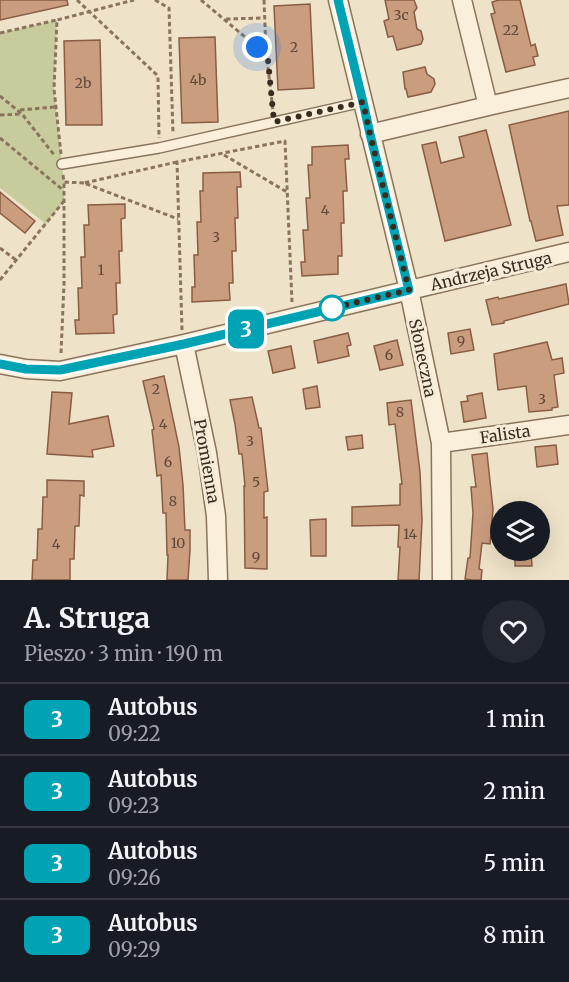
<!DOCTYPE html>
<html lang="pl">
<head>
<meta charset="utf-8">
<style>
  :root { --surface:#171b24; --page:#242831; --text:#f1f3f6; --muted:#9ea1a6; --line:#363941 }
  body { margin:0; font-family:Merriweather,serif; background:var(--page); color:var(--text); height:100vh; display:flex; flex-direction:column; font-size:22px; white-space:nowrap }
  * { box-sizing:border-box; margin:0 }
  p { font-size:20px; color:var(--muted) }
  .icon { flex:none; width:33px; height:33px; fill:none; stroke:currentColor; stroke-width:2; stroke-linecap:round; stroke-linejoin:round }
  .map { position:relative; height:580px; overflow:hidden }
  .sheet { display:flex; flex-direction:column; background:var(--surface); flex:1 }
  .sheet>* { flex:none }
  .badge { padding:0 12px; border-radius:9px; font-size:21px; line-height:39px }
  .tools { position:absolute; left:490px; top:501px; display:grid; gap:12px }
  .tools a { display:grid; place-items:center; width:60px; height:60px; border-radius:50%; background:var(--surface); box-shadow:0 6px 24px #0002; font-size:30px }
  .you { position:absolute; width:30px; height:30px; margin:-15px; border:4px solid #fff; border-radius:50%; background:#1a73e8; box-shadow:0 0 0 9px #1a73e833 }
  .map>.badge { position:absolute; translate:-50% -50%; box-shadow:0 0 0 3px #fff }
  .round { display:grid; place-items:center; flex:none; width:63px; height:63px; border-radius:32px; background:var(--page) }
  .overview { display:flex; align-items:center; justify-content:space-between; height:102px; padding:0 24px }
  h1 { font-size:28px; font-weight:700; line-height:45px }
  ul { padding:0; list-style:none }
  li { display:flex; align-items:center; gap:18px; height:72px; padding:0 24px; border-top:2px solid var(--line) }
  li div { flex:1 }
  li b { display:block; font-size:22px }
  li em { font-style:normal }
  li .badge { min-width:66px; font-weight:700; text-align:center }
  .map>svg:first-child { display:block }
</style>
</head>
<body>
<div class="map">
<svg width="569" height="580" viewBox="0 0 569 580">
  <rect width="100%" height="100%" fill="#eee2c8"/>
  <path fill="#c8cc9c" d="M57,20L54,89L64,182V201L46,224L0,188V33Z"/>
  <path fill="#cb9d7f" stroke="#895d43" stroke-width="1.5" d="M0,0H67L68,5L0,20Z
    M385,0H414L417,8L414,12L417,29L421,31L423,39L421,44L397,50L393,36L388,37L384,21L389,19Z
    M499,0H520L531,46L535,44L538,56L533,57L535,65L506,72L491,14L495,13L492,2Z
    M310,4L314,88L278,90L274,6Z
    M215,37L218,122L182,123L179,38Z
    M100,40L102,125H66L64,41Z
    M425,67L427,74L434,79L435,84L431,92L408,97L406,89H405L403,72Z
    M569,111V205L557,206L563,235L536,241L531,221H530L509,125Z
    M486,130L511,225L445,241L422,145L436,142L441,163L464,157L459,137Z
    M348,145L349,159H345L347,191H343L344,223H341L342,256H338V274L302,276L301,262H305L303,230H308L306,198H310L308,165H312V147Z
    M240,172L241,187H237L238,218H235L236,251H232L233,283H229L230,300L192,302V287H195L194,255H198L197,222H201L200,191H203V173Z
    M0,192L35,221L25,233L0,213Z
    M125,204V218L121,219L122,251H119L120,283H116L117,314L113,315L114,333L76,334L75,320H79L78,288H82L81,257H85L84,225H89L88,205Z
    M566,284L569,304L504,321V323L492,325L486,300L498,297L499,299Z
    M470,329L474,350L451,354L448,333Z
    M348,333L351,345L347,346L349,356L318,363L314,341Z
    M397,340L403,365L380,370L374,346Z
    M547,342L552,360L562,358L564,373L554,375L558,407L552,408V410L529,412L526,386L498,390L494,354Z
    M291,346L295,368L273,373L268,351Z
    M164,376L179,447L183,485L185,530H190V550L188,580H167L168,555H167L166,513H163L161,475L157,476L152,430L154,429L143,381Z
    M317,386L320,407L306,409L303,389Z
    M52,392L72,393L69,424L108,416L114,446L92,450L93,457L47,454Z
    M482,393L486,418L464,422L461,402L468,401L467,396Z
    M252,397L259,428H261L268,491L264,492V518L267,517V569L245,568L244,486H245L242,454H239L235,424L230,400Z
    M411,400L420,472L422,520L419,580H398L400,547H398L399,525L352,526V507L400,505V484H402L395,424L389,425L387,403Z
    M362,435L363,448L348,450L346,437Z
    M556,445L558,464L537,467L535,447Z
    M487,453L493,509L490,544L482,543L479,569L482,570L481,580H473L465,579L468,558H470L473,513L471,487H476L472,455Z
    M47,480L84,481V496L80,495L79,526H75L74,559H70V580H32L33,560H37L38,529H42L43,497H47Z
    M326,519V556H311L310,520Z
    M515,553H531L532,566H515Z"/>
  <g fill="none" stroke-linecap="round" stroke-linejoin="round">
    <g stroke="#8a745d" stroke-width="12">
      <path id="service" d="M62,164L159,148L363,102"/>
    </g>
    <g stroke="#8a745d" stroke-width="21">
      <path id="minor" d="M338,0L409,290L441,443L442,580
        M488,106L569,88
        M370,134L488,106L462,0
        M184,344L207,453L216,516L218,580
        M0,364L26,369L60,371L184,344L569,252
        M441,443L569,425"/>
    </g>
    <path stroke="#8a745d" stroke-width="3" stroke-dasharray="4.5 3" stroke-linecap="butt" d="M77,0L158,76L159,138
      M155,0L169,8L173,134
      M201,0L257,47L266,50
      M264,0L266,50L273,111
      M226,19L264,18
      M0,33L57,20
      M0,96L22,114L55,156
      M20,110L55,107
      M0,115L20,114
      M0,138L63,190
      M61,154L54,89L57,20L134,0
      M224,155L287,192
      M177,162L84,183L178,219
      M63,175L64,182L84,183
      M0,248L16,260
      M0,280L64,201
      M182,330L177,162L285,141L292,302
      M61,353L64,284V182"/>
    <use href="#service" stroke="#f9efdb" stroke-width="9"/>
    <use href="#minor" stroke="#f9efdb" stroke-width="18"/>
  </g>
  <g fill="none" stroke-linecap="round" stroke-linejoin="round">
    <g stroke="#fff" stroke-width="14">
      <path id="line" d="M0,364L26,369L60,370L184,344L409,290L370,134L363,102L338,0"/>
    </g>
    <use href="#line" stroke="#00a3b4" stroke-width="9"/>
    <path stroke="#3b2c20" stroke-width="6" stroke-dasharray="0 10.8" d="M257,47L267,50L274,122L363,102L370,134L409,290L332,308"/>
  </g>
  <circle fill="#fff" stroke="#00a3b4" stroke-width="3" cx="332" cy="308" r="12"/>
  <g text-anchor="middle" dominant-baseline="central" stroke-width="6" stroke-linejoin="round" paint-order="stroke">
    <g font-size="14" fill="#5f4838">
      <text x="401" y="15">3c</text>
      <text x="511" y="30">22</text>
      <text x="294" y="47">2</text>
      <text x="198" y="80">4b</text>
      <text x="83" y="83">2b</text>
      <text x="325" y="210">4</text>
      <text x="216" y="237">3</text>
      <text x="101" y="270">1</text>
      <text x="461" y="341">9</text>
      <text x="389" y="355">6</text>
      <text x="156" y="389">2</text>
      <text x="542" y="399">3</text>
      <text x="400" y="412">8</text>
      <text x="163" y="424">4</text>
      <text x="250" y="441">3</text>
      <text x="168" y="462">6</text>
      <text x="256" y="482">5</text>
      <text x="173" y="501">8</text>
      <text x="410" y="534">14</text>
      <text x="178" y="543">10</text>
      <text x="56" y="544">4</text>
      <text x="256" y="557">9</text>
    </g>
    <g font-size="16" fill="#3b2c20" stroke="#f5ecd8">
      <text transform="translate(491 271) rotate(-13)">Andrzeja Struga</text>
      <text transform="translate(423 358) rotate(78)">Słoneczna</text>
      <text transform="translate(505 434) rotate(-8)">Falista</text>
      <text transform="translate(207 461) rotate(80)">Promienna</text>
    </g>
  </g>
</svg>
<div class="tools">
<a><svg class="icon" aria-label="layers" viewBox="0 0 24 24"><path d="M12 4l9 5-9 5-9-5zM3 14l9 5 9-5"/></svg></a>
</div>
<div class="you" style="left:257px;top:47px"></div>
<b class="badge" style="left:246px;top:329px;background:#00a3b4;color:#fff">3</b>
</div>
<section class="sheet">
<div class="overview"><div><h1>A. Struga</h1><p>Pieszo · 3 min · 190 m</p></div><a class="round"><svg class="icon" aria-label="heart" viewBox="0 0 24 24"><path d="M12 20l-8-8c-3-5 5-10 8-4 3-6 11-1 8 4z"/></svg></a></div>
<ul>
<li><span class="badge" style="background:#00a3b4;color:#fff">3</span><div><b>Autobus</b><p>09:22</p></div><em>1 min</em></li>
<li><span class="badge" style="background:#00a3b4;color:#fff">3</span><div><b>Autobus</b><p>09:23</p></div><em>2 min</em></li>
<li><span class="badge" style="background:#00a3b4;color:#fff">3</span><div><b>Autobus</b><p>09:26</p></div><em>5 min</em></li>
<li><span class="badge" style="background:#00a3b4;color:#fff">3</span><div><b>Autobus</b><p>09:29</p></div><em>8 min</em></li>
</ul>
</section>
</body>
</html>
